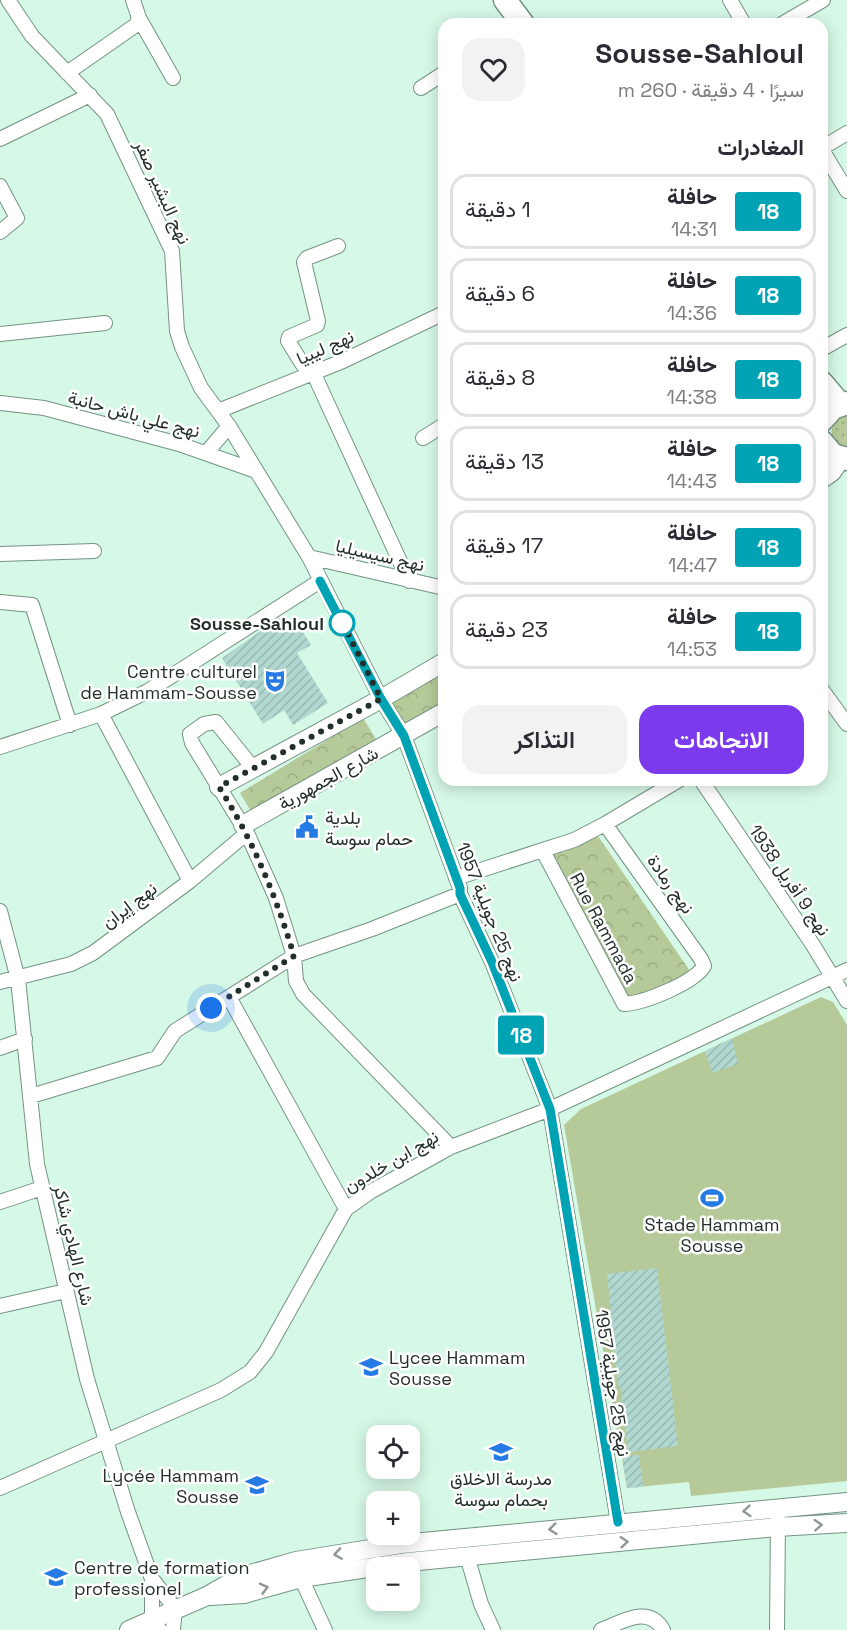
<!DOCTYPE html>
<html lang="ar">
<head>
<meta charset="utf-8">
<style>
  :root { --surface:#fff; --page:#f2f2f3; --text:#2b2b33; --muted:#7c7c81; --line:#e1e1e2; --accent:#7c3aed }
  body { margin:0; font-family:"Space Grotesk",Vazirmatn,sans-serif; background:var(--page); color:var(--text); direction:rtl; height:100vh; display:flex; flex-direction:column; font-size:22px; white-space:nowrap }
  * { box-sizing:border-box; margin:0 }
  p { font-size:20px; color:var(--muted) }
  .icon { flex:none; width:33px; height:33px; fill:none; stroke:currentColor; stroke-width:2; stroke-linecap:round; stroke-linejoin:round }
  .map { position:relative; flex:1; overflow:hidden; direction:ltr }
  .drawer { position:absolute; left:438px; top:18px; width:390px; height:768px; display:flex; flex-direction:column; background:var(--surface); border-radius:18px; box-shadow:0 3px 15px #0003; direction:rtl }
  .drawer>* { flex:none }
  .badge { padding:0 12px; border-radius:4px; font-size:21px; line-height:39px }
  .fabs { position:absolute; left:366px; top:1425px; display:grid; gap:12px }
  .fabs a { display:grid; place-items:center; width:54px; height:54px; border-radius:12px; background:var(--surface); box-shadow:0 3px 15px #0003; font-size:30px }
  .you { position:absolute; width:30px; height:30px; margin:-15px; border:4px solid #fff; border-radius:50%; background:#1a73e8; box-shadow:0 0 0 9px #1a73e833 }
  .map>.badge { position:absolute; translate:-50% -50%; box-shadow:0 0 0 3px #fff }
  h2 { padding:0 24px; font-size:22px; line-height:54px }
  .round { display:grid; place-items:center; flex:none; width:63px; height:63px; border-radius:18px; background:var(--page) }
  .overview { display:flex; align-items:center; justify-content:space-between; height:102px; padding:0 24px }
  h1 { font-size:28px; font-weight:600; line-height:45px }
  .cta { display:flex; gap:12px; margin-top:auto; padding:12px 24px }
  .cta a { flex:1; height:69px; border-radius:18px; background:var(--accent); color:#fff; font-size:24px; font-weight:600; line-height:69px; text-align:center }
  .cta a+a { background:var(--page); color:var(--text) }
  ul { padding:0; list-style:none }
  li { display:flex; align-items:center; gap:18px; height:75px; margin:0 12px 9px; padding:0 12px; border:3px solid var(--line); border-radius:18px }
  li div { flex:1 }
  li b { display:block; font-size:22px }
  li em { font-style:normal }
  li .badge { min-width:66px; font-weight:700; text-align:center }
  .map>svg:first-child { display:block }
</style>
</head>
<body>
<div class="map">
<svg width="847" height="1630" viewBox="0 0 847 1630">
  <defs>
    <pattern id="grass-dots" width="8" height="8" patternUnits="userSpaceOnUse" patternTransform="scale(1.5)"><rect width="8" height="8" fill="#b5c999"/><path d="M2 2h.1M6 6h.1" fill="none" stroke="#9bad84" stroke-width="1.8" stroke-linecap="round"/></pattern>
    <pattern id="park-crowns" width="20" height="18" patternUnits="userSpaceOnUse" patternTransform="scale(1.5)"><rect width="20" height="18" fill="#b5c999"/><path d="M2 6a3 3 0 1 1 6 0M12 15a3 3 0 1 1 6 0" fill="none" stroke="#9bad84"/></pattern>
    <pattern id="building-hatch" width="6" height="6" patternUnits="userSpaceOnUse" patternTransform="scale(1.5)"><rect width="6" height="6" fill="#b1d8d0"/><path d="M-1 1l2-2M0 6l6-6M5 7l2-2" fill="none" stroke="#98bab3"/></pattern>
  </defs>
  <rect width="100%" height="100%" fill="#d6f8e7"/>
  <path fill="url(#grass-dots)" d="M847,414V448C826,443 827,420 847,414Z"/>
  <path fill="url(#park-crowns)" d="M444,667V702L403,726L389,700Z
    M363,718L379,744L255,818L240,793Z
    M598,836L696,980L632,1008L549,852H564Z"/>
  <path fill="#b5c999" d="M821,997L833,1002L847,1025V1481L691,1496L689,1482L627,1488L564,1125L581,1109Z"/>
  <path fill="url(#building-hatch)" d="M279,618L284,627L295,620L311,645L297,653L328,703L293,725L284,710L263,724L222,658Z
    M732,1038L738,1064L712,1073L705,1051Z
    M657,1268L678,1446L628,1452L620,1386H618L607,1274Z
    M639,1455L643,1487L627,1488L622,1456Z"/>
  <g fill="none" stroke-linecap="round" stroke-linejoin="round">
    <g stroke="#749384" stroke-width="16">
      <path id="minor" d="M8,0L32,36L107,114L172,251L177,331L182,347L201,388L229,426L309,557L381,699L404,736L460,888V894L492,962L550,1109L618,1522
        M730,0L744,24
        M139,18L173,78
        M782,24L823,0
        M67,73L136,25L139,18L133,0
        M421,88L444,73
        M0,139L90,95
        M822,148L847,133
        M822,150L847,191
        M0,186L17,218L0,232
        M338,246L307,258L304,262L318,321L317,325L289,337L288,341L303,365L313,372L409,581
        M0,334L105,323
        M822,349L847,335
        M0,403L44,408L179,444L256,471
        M218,411L343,361L444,313
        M423,438L444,425
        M207,452L229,426
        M0,554L94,551
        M309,557L444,588
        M0,602L32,605L70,725
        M822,690L847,724
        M101,714L190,881
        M0,747L101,714L148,691L320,581
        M253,768L216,722L204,724L190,734L192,743L247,833L276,898L294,956L296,981L303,994L451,1147
        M701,780L813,945L847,1001
        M543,851L624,1004C644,1003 694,983 704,966L701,959L605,824
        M456,878L574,840L605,824L679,780
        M0,911L18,979L37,1164L87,1379L128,1512L152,1579L175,1608L173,1630
        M0,982L71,964L93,953L190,881L247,833
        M229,997L346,1209
        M0,1048L25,1039
        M31,1096L157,1058L175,1031L294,956L372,929L460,894
        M0,1202L42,1188
        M0,1306L66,1291
        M0,1488L221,1390L250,1372L266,1352L346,1209L370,1192L451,1147L550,1109L847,970
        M467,1556L481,1604L493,1630
        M301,1578L325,1630
        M152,1579V1621L160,1630
        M601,1630C622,1622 649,1604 663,1630
        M777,1630L778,1519"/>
    </g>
    <g stroke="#749384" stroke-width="20">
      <path id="tertiary" d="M822,479L832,472L841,458
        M219,787L381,699L444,662
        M243,825L444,712
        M211,1596L244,1594L301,1578L408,1562L777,1527L847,1523
        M129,1630L207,1596L240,1577L296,1561L401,1544L847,1502"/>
    </g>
    <g stroke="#749384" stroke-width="25">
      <path id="primary" d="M505,0L523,24
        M822,383L840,404
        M822,420L833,408L847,403
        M822,442L833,455L847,459"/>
    </g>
    <use href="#minor" stroke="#fff" stroke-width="14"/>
    <use href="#tertiary" stroke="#fff" stroke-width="18"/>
    <use href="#primary" stroke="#fff" stroke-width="22"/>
  </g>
  <defs><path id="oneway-chevron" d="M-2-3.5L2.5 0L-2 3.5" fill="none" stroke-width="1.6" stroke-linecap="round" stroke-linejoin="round" transform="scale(1.5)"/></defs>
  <g stroke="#919894">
    <use href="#oneway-chevron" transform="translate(747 1511) rotate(175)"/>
    <use href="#oneway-chevron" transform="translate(818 1525) rotate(-3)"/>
    <use href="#oneway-chevron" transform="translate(553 1529) rotate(174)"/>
    <use href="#oneway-chevron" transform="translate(624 1542) rotate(-5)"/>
    <use href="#oneway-chevron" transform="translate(338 1554) rotate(171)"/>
    <use href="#oneway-chevron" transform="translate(264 1588) rotate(-15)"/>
  </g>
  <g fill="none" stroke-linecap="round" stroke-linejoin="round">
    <g stroke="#fff" stroke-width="14">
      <path id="line" d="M320,581L381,699L404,736L460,888V894L492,962L550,1109L618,1522"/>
    </g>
    <use href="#line" stroke="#00a3b4" stroke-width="9"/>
    <path stroke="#23302a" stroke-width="6" stroke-dasharray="0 10.8" d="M211,1008L294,956C276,896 253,840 219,787L381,699L341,620L342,623"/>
  </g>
  <defs>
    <g id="theatre-bare" transform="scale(1.8)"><path d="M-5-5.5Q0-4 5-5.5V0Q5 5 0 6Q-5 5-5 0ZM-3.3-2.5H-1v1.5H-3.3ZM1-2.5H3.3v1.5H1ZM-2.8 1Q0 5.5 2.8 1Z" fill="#257ae4" stroke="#fff" stroke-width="2.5" paint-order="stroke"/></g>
    <g id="civic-bare" transform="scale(1.8)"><path d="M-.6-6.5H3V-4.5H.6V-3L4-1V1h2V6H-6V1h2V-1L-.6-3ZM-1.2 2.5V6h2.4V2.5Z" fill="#257ae4" stroke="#fff" stroke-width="2.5" paint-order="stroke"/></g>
    <g id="stadium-bare" transform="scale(1.8)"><path d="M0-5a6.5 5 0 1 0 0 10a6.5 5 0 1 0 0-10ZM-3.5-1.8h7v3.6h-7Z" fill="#257ae4" stroke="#fff" stroke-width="2.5" paint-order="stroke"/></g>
    <g id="university-bare" transform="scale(1.8)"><path d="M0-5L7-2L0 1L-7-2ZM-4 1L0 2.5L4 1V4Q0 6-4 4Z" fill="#257ae4" stroke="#fff" stroke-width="2.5" paint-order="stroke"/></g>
    <g id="school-bare" transform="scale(1.8)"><path d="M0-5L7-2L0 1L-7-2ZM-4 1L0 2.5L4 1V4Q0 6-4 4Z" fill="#257ae4" stroke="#fff" stroke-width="2.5" paint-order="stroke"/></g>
  </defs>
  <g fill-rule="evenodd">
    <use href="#theatre-bare" x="275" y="681"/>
    <use href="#civic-bare" x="307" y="827"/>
    <use href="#stadium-bare" x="712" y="1198"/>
    <use href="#university-bare" x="371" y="1367"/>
    <use href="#school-bare" x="501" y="1452"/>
    <use href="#school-bare" x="257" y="1485"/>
    <use href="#school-bare" x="56" y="1577"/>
  </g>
  <circle fill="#fff" stroke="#00a3b4" stroke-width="3" cx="342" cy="623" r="12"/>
  <g text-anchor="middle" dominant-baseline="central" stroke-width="5" stroke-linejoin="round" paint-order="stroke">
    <g font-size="18" fill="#23302a" stroke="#fff">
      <text transform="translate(163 192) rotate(66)">نهج البشير صفر</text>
      <text transform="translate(325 347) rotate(-24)">نهج ليبيا</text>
      <text transform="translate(134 414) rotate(15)">نهج علي باش حانبة</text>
      <text transform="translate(380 555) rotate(13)">نهج سيسيليا</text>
      <text transform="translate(328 778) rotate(-29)">شارع الجمهورية</text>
      <text transform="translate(790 880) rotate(56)">نهج 9 أفريل 1938</text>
      <text transform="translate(671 884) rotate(55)">نهج رمادة</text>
      <text transform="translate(129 905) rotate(-37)">نهج إيران</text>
      <text transform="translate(490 912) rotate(68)">نهج 25 جويلية 1957</text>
      <text transform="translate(604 928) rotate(62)">Rue Rammada</text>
      <text transform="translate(391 1161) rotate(-30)">نهج ابن خلدون</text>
      <text transform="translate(74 1245) rotate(77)">شارع الهادي شاكر</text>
      <text transform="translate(613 1383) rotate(81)">نهج 25 جويلية 1957</text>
    </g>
    <g font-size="18" font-weight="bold" fill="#23302a" stroke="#fff" text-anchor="end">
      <text x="324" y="623">Sousse-Sahloul</text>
    </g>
    <g font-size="18" fill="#23302a" stroke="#fff" text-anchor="start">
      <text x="257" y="671" text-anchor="end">Centre culturel<tspan x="257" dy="21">de Hammam-Sousse</tspan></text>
      <text x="325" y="817">بلدية<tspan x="325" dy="21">حمام سوسة</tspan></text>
      <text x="712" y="1224" text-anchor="middle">Stade Hammam<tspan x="712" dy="21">Sousse</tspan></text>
      <text x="389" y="1357">Lycee Hammam<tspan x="389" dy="21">Sousse</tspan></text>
      <text x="239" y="1475" text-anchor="end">Lycée Hammam<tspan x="239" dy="21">Sousse</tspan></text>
      <text x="501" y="1478" text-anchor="middle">مدرسة الاخلاق<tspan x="501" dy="21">بحمام سوسة</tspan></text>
      <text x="74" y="1567">Centre de formation<tspan x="74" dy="21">professionel</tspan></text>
    </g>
  </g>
</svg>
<div class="fabs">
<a><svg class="icon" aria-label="locate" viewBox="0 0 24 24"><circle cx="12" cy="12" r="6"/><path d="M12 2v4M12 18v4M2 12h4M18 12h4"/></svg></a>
<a>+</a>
<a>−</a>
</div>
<div class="you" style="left:211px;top:1008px"></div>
<b class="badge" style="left:521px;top:1035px;background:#00a3b4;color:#fff">18</b>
<section class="drawer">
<div class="overview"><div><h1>Sousse-Sahloul</h1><p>سيرًا · 4 دقيقة · 260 m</p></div><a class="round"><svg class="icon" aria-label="heart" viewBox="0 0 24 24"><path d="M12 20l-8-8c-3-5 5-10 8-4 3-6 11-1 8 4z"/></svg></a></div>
<h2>المغادرات</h2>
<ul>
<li><span class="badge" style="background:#00a3b4;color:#fff">18</span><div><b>حافلة</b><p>14:31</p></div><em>1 دقيقة</em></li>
<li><span class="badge" style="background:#00a3b4;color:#fff">18</span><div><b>حافلة</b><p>14:36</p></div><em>6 دقيقة</em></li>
<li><span class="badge" style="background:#00a3b4;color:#fff">18</span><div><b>حافلة</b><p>14:38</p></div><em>8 دقيقة</em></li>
<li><span class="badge" style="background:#00a3b4;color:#fff">18</span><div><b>حافلة</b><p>14:43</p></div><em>13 دقيقة</em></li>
<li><span class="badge" style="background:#00a3b4;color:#fff">18</span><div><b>حافلة</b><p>14:47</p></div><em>17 دقيقة</em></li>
<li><span class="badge" style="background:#00a3b4;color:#fff">18</span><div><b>حافلة</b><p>14:53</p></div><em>23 دقيقة</em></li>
</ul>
<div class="cta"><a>الاتجاهات</a><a>التذاكر</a></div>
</section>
</div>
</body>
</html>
